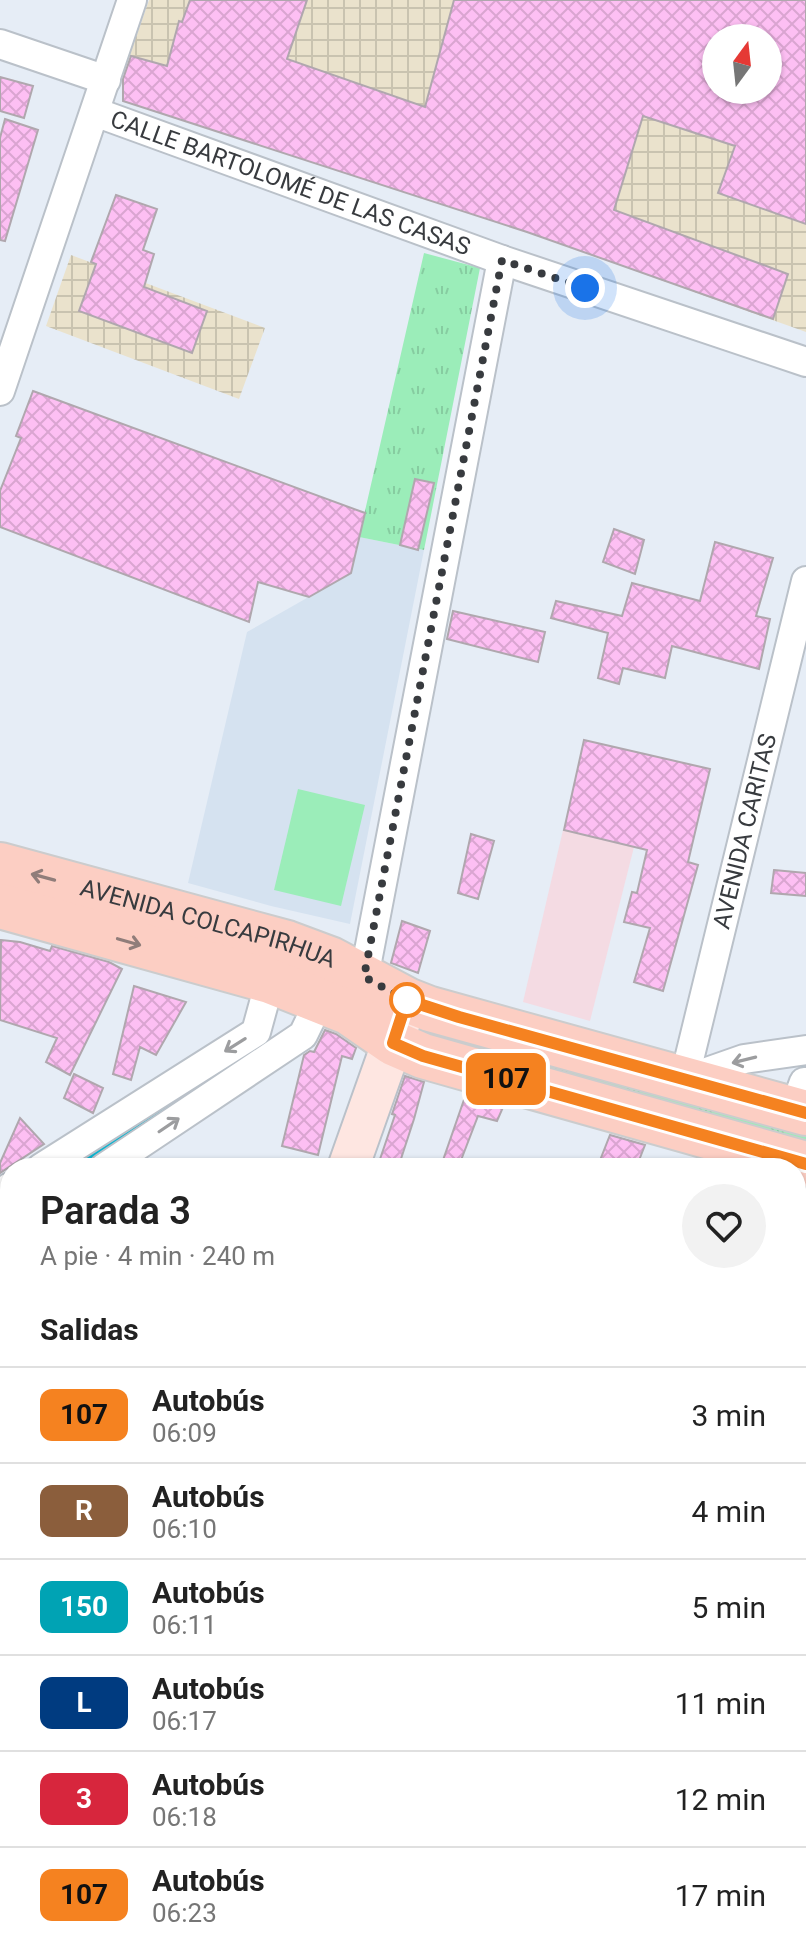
<!DOCTYPE html>
<html lang="es">
<head>
<meta charset="utf-8">
<style>
  :root { --surface:#fff; --page:#f2f2f2; --text:#222; --muted:#767676; --line:#e0e0e0 }
  body { margin:0; font-family:Roboto,sans-serif; background:var(--page); color:var(--text); height:100vh; display:flex; flex-direction:column; font-size:30px; white-space:nowrap }
  * { box-sizing:border-box; margin:0 }
  p { font-size:26px; color:var(--muted) }
  .icon { flex:none; width:44px; height:44px; fill:none; stroke:currentColor; stroke-width:2; stroke-linecap:round; stroke-linejoin:round }
  .map { position:relative; flex:1; overflow:hidden }
  .drawer { position:absolute; left:0px; top:1158px; width:806px; height:800px; display:flex; flex-direction:column; background:var(--surface); border-radius:32px 32px 0 0; box-shadow:0 2px 6px #0004 }
  .drawer>* { flex:none }
  .badge { padding:0 16px; border-radius:12px; font-size:28px; line-height:52px }
  .needle { width:52px; rotate:15deg }
  .tools { position:absolute; left:702px; top:24px; display:grid; gap:16px }
  .tools a { display:grid; place-items:center; width:80px; height:80px; border-radius:50%; background:var(--surface); box-shadow:0 2px 6px #0004; font-size:40px }
  .you { position:absolute; width:40px; height:40px; margin:-20px; border:6px solid #fff; border-radius:50%; background:#1a73e8; box-shadow:0 0 0 12px #1a73e833 }
  .map>.badge { position:absolute; translate:-50% -50%; box-shadow:0 0 0 4px #fff }
  h2 { padding:0 40px; font-size:30px; line-height:72px }
  .round { display:grid; place-items:center; flex:none; width:84px; height:84px; border-radius:42px; background:var(--page) }
  .headline { display:flex; align-items:center; justify-content:space-between; height:136px; padding:0 40px }
  h1 { font-size:38px; font-weight:600; line-height:60px }
  ul { padding:0; list-style:none }
  li { display:flex; align-items:center; gap:24px; height:96px; padding:0 40px; border-top:2px solid var(--line) }
  li div { flex:1 }
  li b { display:block; font-size:30px }
  li em { font-style:normal }
  li .badge { min-width:88px; font-weight:700; text-align:center }
  .map>svg:first-child { display:block }
</style>
</head>
<body>
<div class="map">
<svg width="806" height="1958" viewBox="0 0 806 1958">
  <defs>
    <pattern id="industrial-grid" width="8" height="8" patternUnits="userSpaceOnUse" patternTransform="scale(2)"><rect width="8" height="8" fill="#eae2cc"/><path d="M0 4h8M4 0v8" fill="none" stroke="#c9c3b0"/></pattern>
    <pattern id="grass-tufts" width="24" height="20" patternUnits="userSpaceOnUse" patternTransform="scale(2)"><rect width="24" height="20" fill="#9bedb9"/><path d="M3 7l-1-3M5 7V3M7 7l1-3M15 17l-1-3M17 17v-4M19 17l1-3" fill="none" stroke="#86cca0"/></pattern>
    <pattern id="building-cross-hatch" width="8" height="8" patternUnits="userSpaceOnUse" patternTransform="scale(2)"><rect width="8" height="8" fill="#fdbff3"/><path d="M0 0l8 8M0 8l8-8" fill="none" stroke="#daa5d1"/></pattern>
  </defs>
  <rect width="100%" height="100%" fill="#e6edf6"/>
  <path fill="#f4dbe3" d="M563,830L634,847L590,1021L523,1002Z"/>
  <path fill="url(#industrial-grid)" fill-rule="evenodd" d="M149,0H806V332L527,232L123,101L124,71ZM716,38H768V90H716Z
    M71,255L265,328L239,399L46,326Z
    M796,1321L806,1325V1491L796,1487Z
    M79,1948H436L432,1958H88L81,1953Z"/>
  <path fill="#d5e2f0" d="M359,537L424,550L350,924L271,906L188,883L247,632L351,573Z"/>
  <path fill="url(#grass-tufts)" d="M424,253L480,268L424,550L359,537Z
    M424,1023L806,1129V1151L419,1035Z"/>
  <path fill="#9bedb9" d="M298,789L365,805L341,906L274,890Z"/>
  <g fill="none" stroke-linecap="round" stroke-linejoin="round">
    <path stroke="#0cb3ce" stroke-width="7" d="M804,1065H806
      M72,1168L257,1049
      M0,1215L10,1208"/>
  </g>
  <path fill="url(#building-cross-hatch)" stroke="#b0a7ae" stroke-width="2" fill-rule="evenodd" d="M190,0H307L287,59L425,107L454,0H806V224L718,193L735,146L643,116L614,210L788,274L773,319L527,232L123,101V79L131,56L167,66L179,21L182,22ZM716,38H768V90H716Z
    M0,77L33,86L24,118L0,111Z
    M5,119L38,130L5,241L0,240V138Z
    M116,195L157,209L143,250L154,254L144,287L207,311L192,353L79,311L96,264L91,262Z
    M33,391L365,513L351,573L309,597L258,582L249,622L0,527V491L21,438L16,436Z
    M415,479L434,483L418,550L400,545Z
    M614,529L644,540L635,574L603,562Z
    M715,542L773,558L756,616L770,619L759,669L672,646L665,678L623,668L619,684L598,678L608,633L551,618L556,601L622,616L632,583L700,601Z
    M453,611L545,632L538,662L447,639Z
    M584,740L710,769L688,862L698,865L663,991L634,982L650,928L624,922L632,892L637,893L647,850L564,830Z
    M471,834L494,841L478,899L458,893Z
    M774,870L806,873V896L771,893Z
    M402,921L430,931L418,973L391,963Z
    M1,940L20,942L50,951L52,946L109,962L122,969L70,1075L46,1062L57,1038L0,1020Z
    M134,986L186,1002L156,1055L140,1047L131,1080L113,1074Z
    M325,1030L336,1034L356,1048L352,1059L342,1056L318,1155L282,1146L304,1055L310,1051L314,1052Z
    M74,1074L103,1088L93,1113L64,1098Z
    M405,1076L424,1082L414,1119L398,1168H377L395,1115L392,1114Z
    M466,1094L504,1105L497,1121L478,1116L458,1168H446L441,1166Z
    M20,1118L44,1144L0,1173V1163Z
    M610,1135L645,1145L636,1168H597Z"/>
  <g fill="none" stroke-linecap="round" stroke-linejoin="round">
    <g stroke="#bac1c9" stroke-width="18">
      <path id="lane" d="M796,1674L806,1677
        M796,1792L806,1795"/>
    </g>
    <g stroke="#bac1c9" stroke-width="32">
      <g id="street">
        <path d="M0,44L106,80"/>
        <path id="s1" d="M95,112L502,260L806,362"/>
        <path d="M0,391L132,0"/>
        <path d="M364,977L502,260"/>
        <path d="M687,1079L744,1059L806,1050"/>
        <path id="s2" d="M684,1080L806,581"/>
        <path d="M794,1110L804,1082H806"/>
        <path d="M41,1168L256,1032L270,981"/>
        <path d="M104,1168L303,1035L320,1000"/>
        <path d="M0,1194L10,1187"/>
        <path d="M0,1237L10,1230"/>
        <path d="M0,1461L10,1463"/>
        <path d="M0,1953L17,1958"/>
      </g>
    </g>
    <g stroke="#bac1c9" stroke-width="44">
      <path id="secondary" d="M348,1168L403,1013
        M47,1958L51,1948"/>
    </g>
    <g stroke="#cbcccd" stroke-width="48">
      <g id="primary">
        <path id="s3" d="M0,865L287,943L330,959L407,1000L430,1009L806,1113"/>
        <path d="M0,906L270,981L348,1012L393,1043L423,1056L806,1164"/>
      </g>
    </g>
    <use href="#lane" stroke="#fff" stroke-width="14"/>
    <use href="#street" stroke="#fff" stroke-width="28"/>
    <use href="#secondary" stroke="#fee6e1" stroke-width="40"/>
    <use href="#primary" stroke="#fccec3" stroke-width="44"/>
  </g>
  <defs><path id="oneway-shaft" d="M-6 0H5M1.5-3L5.5 0L1.5 3" fill="none" stroke-width="1.6" stroke-linecap="round" stroke-linejoin="round" transform="scale(2)"/></defs>
  <g stroke="#907d7a">
    <use href="#oneway-shaft" transform="translate(43 877) rotate(-165)"/>
    <use href="#oneway-shaft" transform="translate(129 942) rotate(16)"/>
  </g>
  <g stroke="#9c9d9f">
    <use href="#oneway-shaft" transform="translate(235 1045) rotate(148)"/>
    <use href="#oneway-shaft" transform="translate(744 1060) rotate(166)"/>
    <use href="#oneway-shaft" transform="translate(169 1125) rotate(-34)"/>
  </g>
  <g fill="none" stroke-linecap="round" stroke-linejoin="round">
    <g stroke="#fff" stroke-width="18">
      <path id="line" d="M806,1113L459,1017L407,1000L393,1043L423,1056L806,1164"/>
    </g>
    <use href="#line" stroke="#f58220" stroke-width="12"/>
    <path stroke="#383b3f" stroke-width="8" stroke-dasharray="0 14.4" d="M407,1000L364,977L502,260L585,288"/>
  </g>
  <circle fill="#fff" stroke="#f58220" stroke-width="4" cx="407" cy="1000" r="16"/>
  <g text-anchor="middle" dominant-baseline="central" stroke-width="6" stroke-linejoin="round" paint-order="stroke">
    <g font-size="24" fill="#383b3f" stroke="#f7fafd">
      <text stroke="none"><textPath href="#s1" startOffset="208">CALLE BARTOLOMÉ DE LAS CASAS</textPath></text>
      <text stroke="none"><textPath href="#s2" startOffset="256">AVENIDA CARITAS</textPath></text>
      <text stroke="none"><textPath href="#s3" startOffset="216">AVENIDA COLCAPIRHUA</textPath></text>
    </g>
  </g>
</svg>
<div class="tools">
<a><svg class="needle" viewBox="-14 -14 28 28"><path d="M0-13l5 13h-10z" fill="#e53935"/><path d="M0 13l5-13h-10z" fill="#767676"/></svg></a>
</div>
<div class="you" style="left:585px;top:288px"></div>
<b class="badge" style="left:506px;top:1079px;background:#f58220;color:#111">107</b>
<section class="drawer">
<div class="headline"><div><h1>Parada 3</h1><p>A pie · 4 min · 240 m</p></div><a class="round"><svg class="icon" aria-label="heart" viewBox="0 0 24 24"><path d="M12 20l-8-8c-3-5 5-10 8-4 3-6 11-1 8 4z"/></svg></a></div>
<h2>Salidas</h2>
<ul>
<li><span class="badge" style="background:#f58220;color:#111">107</span><div><b>Autobús</b><p>06:09</p></div><em>3 min</em></li>
<li><span class="badge" style="background:#8b5e3c;color:#fff">R</span><div><b>Autobús</b><p>06:10</p></div><em>4 min</em></li>
<li><span class="badge" style="background:#00a3b4;color:#fff">150</span><div><b>Autobús</b><p>06:11</p></div><em>5 min</em></li>
<li><span class="badge" style="background:#003b80;color:#fff">L</span><div><b>Autobús</b><p>06:17</p></div><em>11 min</em></li>
<li><span class="badge" style="background:#d7263d;color:#fff">3</span><div><b>Autobús</b><p>06:18</p></div><em>12 min</em></li>
<li><span class="badge" style="background:#f58220;color:#111">107</span><div><b>Autobús</b><p>06:23</p></div><em>17 min</em></li>
</ul>
</section>
</div>
</body>
</html>
